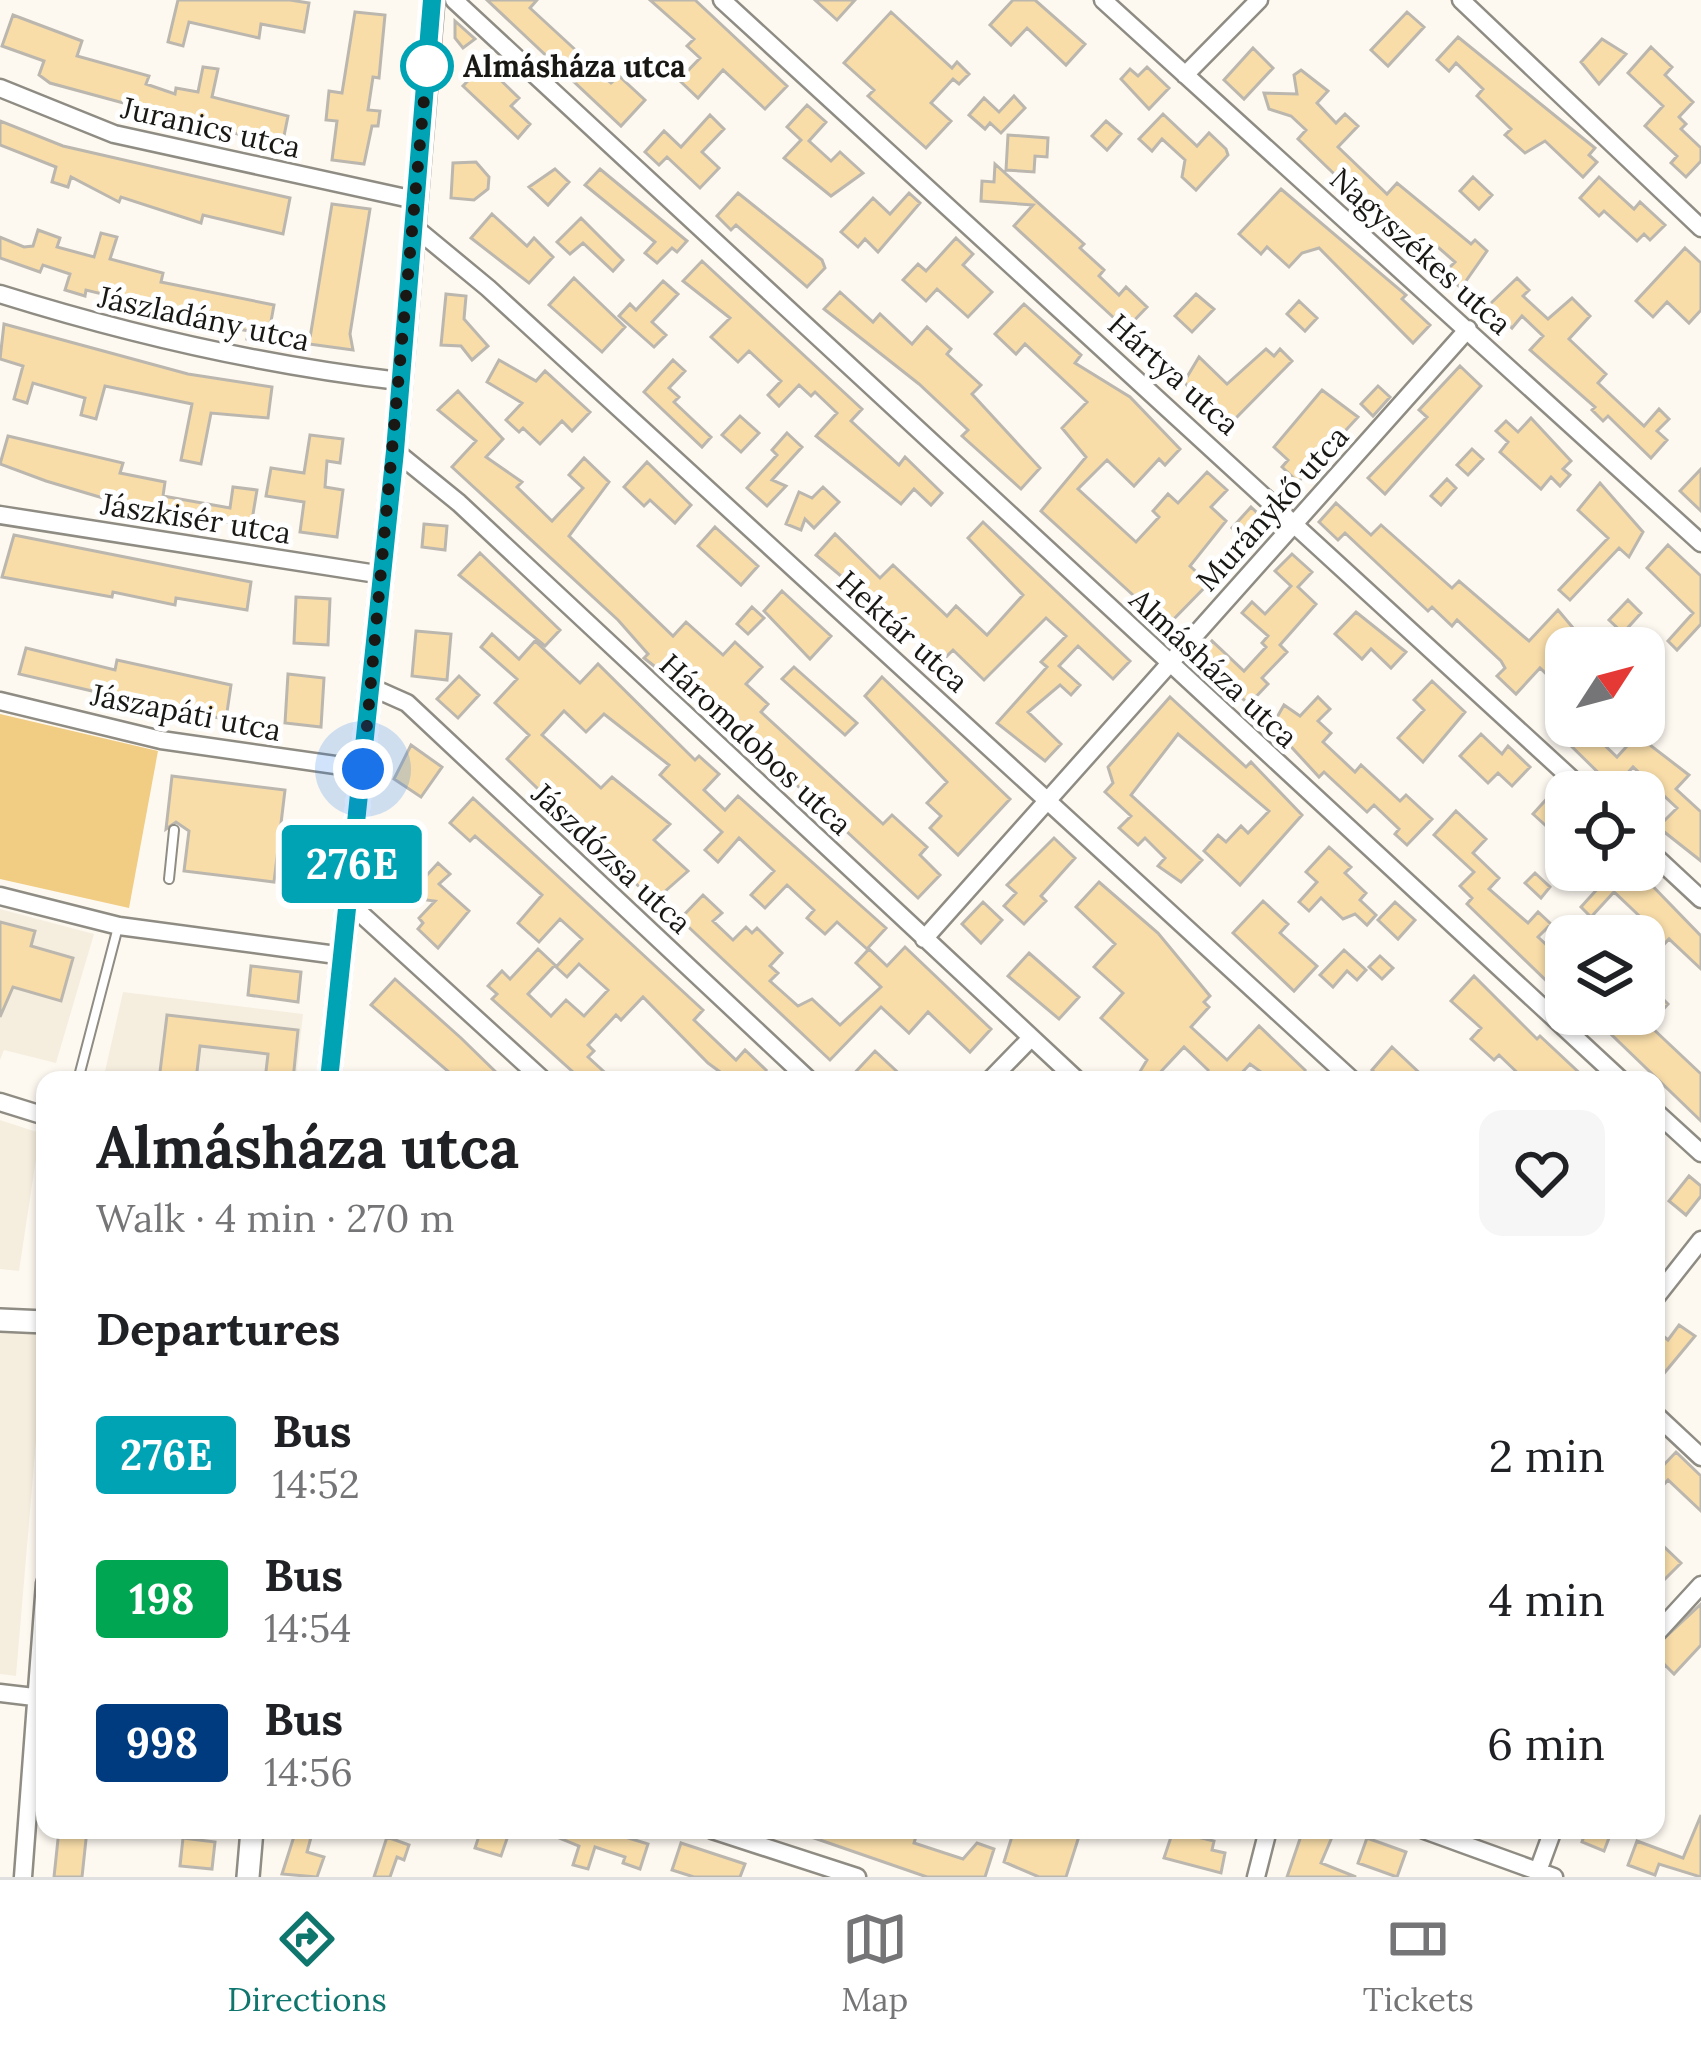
<!DOCTYPE html>
<html lang="en">
<head>
<meta charset="utf-8">
<style>
  :root { --surface:#fff; --page:#f6f6f6; --text:#202124; --muted:#757577; --line:#e0e0e0; --accent:#0f766e }
  body { margin:0; font-family:Lora,serif; background:var(--page); color:var(--text); height:100vh; display:flex; flex-direction:column; font-size:45px; white-space:nowrap }
  * { box-sizing:border-box; margin:0 }
  p { font-size:39px; color:var(--muted) }
  .icon { flex:none; width:66px; height:66px; fill:none; stroke:currentColor; stroke-width:2; stroke-linecap:round; stroke-linejoin:round }
  .map { position:relative; flex:1; overflow:hidden }
  .panel { position:absolute; left:36px; top:1071px; width:1629px; height:768px; display:flex; flex-direction:column; background:var(--surface); border-radius:24px; box-shadow:0 3px 9px #0004 }
  .panel>* { flex:none }
  .badge { padding:0 24px; border-radius:9px; font-size:42px; line-height:78px }
  .needle { width:78px; rotate:54deg }
  .controls { position:absolute; left:1545px; top:627px; display:grid; gap:24px }
  .controls a { display:grid; place-items:center; width:120px; height:120px; border-radius:24px; background:var(--surface); box-shadow:0 3px 9px #0004; font-size:60px }
  .you { position:absolute; width:60px; height:60px; margin:-30px; border:9px solid #fff; border-radius:50%; background:#1a73e8; box-shadow:0 0 0 18px #1a73e833 }
  .map>.badge { position:absolute; translate:-50% -50%; box-shadow:0 0 0 6px #fff }
  h2 { padding:0 60px; font-size:45px; line-height:108px }
  .round { display:grid; place-items:center; flex:none; width:126px; height:126px; border-radius:24px; background:var(--page) }
  .overview { display:flex; align-items:center; justify-content:space-between; height:204px; padding:0 60px }
  h1 { font-size:57px; font-weight:700; line-height:90px }
  ul { padding:0; list-style:none }
  li { display:flex; align-items:center; gap:36px; height:144px; padding:0 60px }
  li div { flex:1 }
  li b { display:block; font-size:45px }
  li em { font-style:normal }
  li .badge { min-width:132px; font-weight:700; text-align:center }
  .tab-bar { display:flex; justify-content:space-around; align-items:center; height:168px; border-top:3px solid var(--line); background:var(--surface); font-size:33px; color:var(--muted) }
  .tab-bar a { display:grid; justify-items:center; gap:6px }
  .tab-bar .active { color:var(--accent) }
  .map>svg:first-child { display:block }
</style>
</head>
<body>
<div class="map">
<svg width="1701" height="1877" viewBox="0 0 1701 1877">
  <rect width="100%" height="100%" fill="#fdf9f1"/>
  <path fill="#f5eedf" d="M0,909L94,934L56,1063L4,1050L0,1060Z
    M123,992L303,1014L296,1080H103Z
    M0,1120L40,1133L19,1271L0,1269Z
    M0,1332L45,1335L16,1676L0,1674Z"/>
  <path fill="#f1cc83" d="M0,714L158,751L129,908L0,879Z"/>
  <path fill="#f8dda9" stroke="#bbb7af" stroke-width="3" d="M178,0H290L309,3L304,32L261,24L259,38L189,22L183,46L168,42Z
    M487,0H537L530,8L568,43L611,83L619,76L645,100L621,126Z
    M650,0H695L787,86L765,109L723,70L698,98L679,80L700,58L687,46L694,39Z
    M815,0H855L837,20Z
    M1013,0H1035L1085,44L1066,65L1027,28L1011,45L990,25Z
    M355,12L385,15L379,78L373,77L368,110L380,111L378,126H372L364,164L332,160L337,121L326,120L329,91L342,93Z
    M891,12L952,68L957,62L969,74L959,84L953,79L931,103L951,121L926,148L868,96L874,90L844,63Z
    M1407,12L1424,27L1388,66L1371,50Z
    M13,15L82,41L77,56L149,76L146,84L175,94L176,88L198,92L203,67L218,69L212,97L288,116L282,146L50,83L39,75L44,61L2,46Z
    M455,21L475,39L463,48L455,38Z
    M1458,37L1595,148L1589,155L1597,162L1583,177L1545,141L1525,153L1505,135L1511,129L1477,96L1483,89L1456,63L1449,71L1437,60Z
    M1602,39L1626,54L1599,84L1581,62Z
    M1651,47L1672,67L1665,75L1693,102L1679,117L1686,124L1681,129L1701,148V161L1686,177L1671,163L1677,156L1645,126L1663,106L1628,73Z
    M1253,48L1273,68L1244,99L1224,80Z
    M484,64L519,98L511,106L530,124L518,138L463,86Z
    M1147,67L1169,88L1149,109L1121,79L1130,69L1138,76Z
    M1301,70L1328,91L1317,103L1336,123L1345,114L1358,126L1338,147L1387,194L1397,183L1471,244L1475,240L1487,251L1461,288L1444,273L1455,262L1431,241L1418,255L1298,139L1306,130L1291,116L1269,109L1264,93L1297,94L1294,75Z
    M1014,96L1025,108L1001,133L990,123L985,129L969,115L984,98L999,112Z
    M807,105L826,122L809,141L831,161L840,152L863,173L831,196L784,158L801,140L787,127Z
    M1163,114L1197,146L1209,133L1226,149L1228,155L1196,190L1182,177L1185,160L1162,139L1152,151L1139,139Z
    M710,115L724,129L702,152L719,168L700,188L667,157L659,165L645,152L664,131L681,147Z
    M0,121L63,146L290,198L283,234L203,215L201,223L121,197L119,202L71,177L68,187L52,182L56,167L0,145Z
    M1106,121L1121,134L1107,150L1092,136Z
    M1008,135L1048,138L1047,157L1035,156L1034,172L1006,170Z
    M476,162L489,177L488,189L474,200L451,198L453,163Z
    M995,164L1084,244L1080,248L1104,270L1099,276L1119,295L1126,287L1147,307L1126,329L1014,226L1033,205L981,201L982,181L994,182Z
    M555,169L569,182L548,205L529,187Z
    M600,169L687,241L677,252L672,248L657,263L645,253L655,242L585,185Z
    M1473,177L1492,195L1479,209L1460,191Z
    M1599,177L1634,209L1640,202L1665,225L1650,240L1644,234L1637,241L1604,211L1599,216L1580,198Z
    M1281,189L1406,295L1402,299L1430,325L1413,343L1319,248L1302,253L1289,267L1267,247L1261,254L1239,234Z
    M738,193L822,260L825,268L807,287L736,225L731,230L717,216Z
    M909,193L920,203L878,252L865,239L858,247L841,232L873,198L890,214Z
    M332,204L370,209L350,334L353,350L309,344Z
    M492,214L527,246L534,238L553,257L529,283L471,238Z
    M581,218L623,260L613,271L583,243L570,254L557,242Z
    M38,230L60,238L57,247L94,257L101,233L117,237L110,259L163,273L161,282L274,305L267,343L247,339L249,331L196,321L197,317L86,290L85,296L65,290L70,274L43,265L40,272L0,258V237L24,247L33,246Z
    M956,238L973,254L963,265L992,292L968,317L937,289L926,301L903,280L918,264L926,271Z
    M1685,248L1701,263V310L1689,323L1667,302L1653,317L1636,301Z
    M702,261L862,409L851,421L899,465L905,457L942,493L931,505L914,489L901,504L816,436L837,413L815,392L811,396L799,385L779,406L768,395L781,381L749,351L738,362L711,337L730,318L683,281Z
    M574,278L625,327L602,352L549,305Z
    M1517,278L1529,290L1523,296L1548,319L1572,298L1590,316L1569,339L1606,374L1598,383L1644,426L1659,409L1669,419L1657,431L1667,440L1651,458L1608,416L1603,421L1592,410L1595,407L1530,350L1543,336L1522,316L1512,328L1488,306Z
    M663,281L678,294L652,322L666,335L654,347L619,316L630,304L636,310Z
    M840,292L873,322L880,314L912,344L927,327L951,349L947,354L981,385L972,394L1040,468L1021,489L962,436L968,430L919,384L824,309Z
    M446,294L466,296L464,319L488,346L472,360L461,346L441,345Z
    M1196,294L1214,309L1192,332L1175,316Z
    M1299,301L1317,318L1305,331L1287,314Z
    M1024,304L1081,355L1075,363L1130,397L1180,449L1165,465L1159,459L1134,486L1107,460L1078,489L1136,542L1159,517L1153,511L1168,494L1178,503L1207,472L1227,490L1211,507L1226,521L1190,566L1209,583L1167,626L1041,511L1086,457L1062,428L1087,402L1025,344L1016,354L995,334Z
    M4,324L188,374L272,387L268,418L211,413L201,464L181,460L192,404L105,386L96,419L81,415L85,398L33,383L27,403L14,399L23,366L0,359Z
    M1266,349L1274,356L1280,349L1292,361L1227,427L1184,382L1199,357L1227,384Z
    M499,360L536,381L545,371L590,412L572,431L562,421L540,444L523,428L519,432L506,420L522,403L487,382Z
    M673,360L685,371L669,388L679,397L674,402L711,437L702,447L644,392Z
    M1460,366L1481,386L1385,494L1368,478L1427,417L1419,410Z
    M1378,386L1390,397L1373,416L1361,404Z
    M1322,390L1358,417L1298,482L1282,467L1288,460L1274,447Z
    M458,391L503,439L486,457L522,482L517,487L552,521L583,488L569,475L584,458L609,482L569,536L673,636L686,622L723,655L735,642L762,667L746,684L768,704L761,712L883,824L892,815L927,847L920,855L940,875L918,898L712,706L709,709L644,658L648,654L618,620L452,467L476,441L438,410Z
    M740,416L759,433L741,452L722,435Z
    M1531,418L1571,461L1563,469L1570,475L1560,486L1551,477L1541,489L1500,452L1508,442L1496,431L1506,421L1518,432Z
    M787,433L802,447L772,480L786,486L767,506L747,488L777,455L772,450Z
    M310,435L343,439L340,463L327,461L325,487L343,490L337,537L300,532L304,502L266,496L271,468L304,473Z
    M8,436L123,463L120,473L165,482L163,496L230,508L233,487L257,490L251,526L133,507L46,481L0,464Z
    M1472,449L1483,459L1468,475L1457,465Z
    M647,462L691,505L675,523L650,500L644,506L624,487Z
    M1701,469V511L1680,491Z
    M1447,479L1456,488L1441,505L1431,496Z
    M1600,483L1643,532L1629,557L1619,548L1570,600L1559,590L1608,538L1578,510Z
    M823,487L839,502L814,528L805,519L801,530L786,524L799,492L812,498Z
    M1336,503L1371,535L1381,525L1452,588L1459,581L1529,641L1558,610L1590,648H1566V693L1540,668L1516,694L1497,676L1505,668L1501,661L1457,620L1452,626L1432,607L1428,611L1345,533L1338,540L1319,522Z
    M1251,507L1268,523L1249,543L1232,528Z
    M983,522L1130,661L1113,679L1078,646L1059,666L1080,685L1071,695L1060,685L1028,712L1061,744L1045,761L997,723L1047,667L1041,662L1066,636L1046,618L984,680L953,650L942,661L816,555L835,534L880,578L893,565L947,616L956,606L987,635L1023,595L968,538Z
    M424,524L447,526L445,550L422,547Z
    M715,527L758,566L741,585L698,546Z
    M14,535L251,582L247,610L176,598L175,605L113,592L112,597L2,577Z
    M1668,545L1701,576V624L1677,650L1668,641L1693,613L1647,568Z
    M480,553L560,630L545,646L459,575Z
    M1292,554L1312,572L1298,587L1316,604L1280,645L1287,652L1262,678L1268,684L1249,704L1195,660L1212,641L1244,671L1266,647L1262,643L1268,636L1242,613L1252,602L1265,614L1291,586L1275,571Z
    M782,591L831,636L810,659L764,611Z
    M296,597L330,599L328,645L294,643Z
    M1628,600L1641,613L1623,633L1609,620Z
    M752,607L764,618L748,634L737,624Z
    M1356,612L1406,652L1391,668L1371,649L1362,659L1335,634Z
    M416,631L451,634L447,680L412,676Z
    M492,634L519,659L535,641L580,683L598,664L695,760L699,756L719,774L704,790L725,810L738,796L886,928L867,949L837,922L825,934L807,918L814,910L787,885L765,908L751,895L774,871L739,838L718,862L705,850L722,832L660,775L669,765L604,714L586,732L564,711L542,735L601,788L612,777L670,824L654,840L688,871L654,901L507,759L529,735L495,703L517,679L481,647Z
    M26,648L115,670L117,660L231,685L226,719L108,700L109,695L19,674Z
    M794,667L857,723L845,735L782,679Z
    M288,674L324,678L321,727L285,723Z
    M459,676L479,695L458,718L437,699Z
    M882,677L1010,799L958,855L930,828L941,816L927,803L947,782L865,696Z
    M1432,681L1465,712L1423,762L1398,738L1424,710L1414,700Z
    M1170,697L1246,767L1251,762L1302,815L1240,885L1204,851L1218,835L1226,842L1241,826L1248,833L1269,811L1178,734L1131,795L1202,860L1181,882L1158,866L1165,858L1145,838L1138,845L1119,828L1131,816L1105,792L1113,783L1108,767Z
    M1318,697L1330,709L1318,721L1331,733L1323,742L1355,772L1361,765L1400,801L1406,795L1432,819L1407,845L1395,834L1399,829L1374,805L1367,812L1324,772L1319,777L1272,726L1284,705L1300,716Z
    M1573,726H1608L1597,738L1617,757L1637,735L1689,775L1676,789L1701,812V861L1658,827L1677,808L1633,767L1614,788L1562,737Z
    M1481,734L1502,754L1508,746L1530,767L1512,786L1498,773L1488,783L1460,756Z
    M411,745L442,767L421,797L394,779Z
    M172,776L285,790L274,882L184,871L189,831L176,822L166,829Z
    M1553,792L1566,804V844L1533,814Z
    M473,798L703,1010L694,1020L736,1060L745,1050L766,1070L757,1080H731L708,1063L643,997L621,1020L616,1015L588,1045L594,1051L588,1057L613,1080H582L492,999L497,994L488,986L502,971L510,979L538,949L555,965L528,994L551,1016L566,1000L584,1016L608,990L579,964L567,977L556,967L582,939L560,919L539,942L518,923L542,895L475,836L470,841L450,823Z
    M1456,811L1486,839L1473,853L1499,878L1489,889L1528,923L1538,912L1551,924L1538,937L1566,963V983L1558,992L1467,904L1472,898L1460,886L1474,872L1434,835Z
    M1054,838L1075,858L1041,896L1046,901L1024,924L1004,906L1016,893L1007,885Z
    M1329,847L1351,867L1345,873L1366,893L1360,900L1376,915L1367,925L1355,914L1343,919L1321,898L1309,911L1299,902L1317,882L1306,872Z
    M392,849L419,852L415,888L438,863L450,874L439,884L469,911L438,948L418,929L423,923L419,918L435,901L387,895Z
    M1583,870H1637L1701,936V969L1669,939L1656,953L1641,936L1650,926L1614,892L1591,917L1581,907L1600,886Z
    M1535,873L1550,887L1541,898L1525,883Z
    M1099,882L1158,933L1210,996L1204,1002L1209,1007L1191,1027L1227,1060L1259,1026L1305,1070L1296,1080H1272L1250,1064L1235,1080H1199L1208,1070L1184,1047L1153,1080H1135L1147,1060L1101,1018L1123,993L1094,967L1115,944L1076,907Z
    M703,895L722,913L713,921L733,940L746,927L752,933L757,928L782,953L770,966L778,973L770,981L798,1006L812,999L840,1025L881,987L856,963L869,949L887,966L905,947L991,1029L970,1052L928,1012L909,1033L881,1007L830,1060L680,919Z
    M1263,901L1288,924L1280,933L1317,966L1294,991L1233,933Z
    M983,902L1002,920L981,943L962,924Z
    M1395,902L1415,920L1398,939L1378,920Z
    M0,922L35,931L31,946L73,958L61,1001L13,987L0,1017Z
    M1344,950L1366,970L1357,980L1347,971L1333,987L1320,975Z
    M1029,953L1079,997L1059,1019L1008,976Z
    M1380,956L1393,968L1382,979L1369,967Z
    M251,966L301,972L298,1002L248,995Z
    M1474,976L1537,1039L1540,1036L1587,1080H1525L1499,1055L1494,1060L1471,1039L1481,1028L1451,1001Z
    M395,979L461,1038L504,1080H441L449,1072L371,1005Z
    M1656,992L1668,1004L1649,1025L1701,1074V1121L1590,1014H1644Z
    M167,1015L298,1030L293,1080H265L268,1054L200,1046L196,1080H159Z
    M1392,1047L1427,1080H1383L1372,1070Z
    M875,1051L906,1080H848Z
    M1689,1176L1701,1186V1196L1686,1215L1669,1201Z
    M1679,1325L1695,1336L1656,1383V1343L1662,1335L1668,1340Z
    M1676,1452L1701,1476V1511L1668,1480L1656,1493V1473Z
    M1656,1539L1681,1563L1656,1588Z
    M1701,1604V1645L1674,1674L1665,1665L1656,1674V1646Z
    M1701,1815V1877L1659,1864L1655,1875L1628,1865L1637,1841L1683,1858Z
    M59,1830H87L82,1877H54Z
    M296,1830H313L307,1852L324,1857L317,1877L282,1874Z
    M481,1830H510L501,1856L475,1848Z
    M540,1830H624L622,1836L648,1844L640,1869L623,1863L625,1857L595,1847L588,1869L573,1865L579,1846Z
    M791,1830H918L914,1843L963,1859L977,1843L994,1849L985,1877H927Z
    M1014,1830H1081L1066,1877H1039L1004,1862Z
    M1303,1830H1335L1321,1863L1356,1877H1287Z
    M1586,1830H1612L1604,1851L1582,1842Z
    M1173,1831L1214,1841L1212,1850L1225,1853L1221,1873L1164,1858Z
    M387,1837L409,1845L404,1860L397,1857L390,1877H374Z
    M183,1838L215,1842L212,1869L180,1866Z
    M1367,1838L1406,1852L1397,1877L1358,1863Z
    M681,1843L745,1864L740,1877H694L672,1870Z"/>
  <g fill="none" stroke-linecap="round" stroke-linejoin="round">
    <g stroke="#8f8c84" stroke-width="12">
      <path id="service" d="M169,879L174,830
        M78,1080L118,927
        M42,1317L45,1295"/>
    </g>
    <g stroke="#8f8c84" stroke-width="21">
      <path id="minor" d="M454,0L1621,1080
        M722,0L1586,792
        M1103,0L1701,543
        M1461,0L1701,228
        M1185,75L1259,0
        M0,88L114,134L415,200
        M413,226L488,288L1352,1080
        M0,294C131,335 262,365 399,381
        M395,451L459,503L1077,1080
        M0,515L383,575
        M371,687L407,703L809,1080
        M0,701L161,740L363,769
        M1644,846L1701,899
        M0,896L119,926L344,956
        M348,902L543,1080
        M924,939L1468,329
        M990,1080L1031,1038
        M0,1102L45,1116
        M1656,1112L1701,1153
        M1656,1297L1701,1240
        M1656,1415L1701,1457
        M1656,1634L1701,1585
        M0,1693L34,1697
        M712,1830L857,1877
        M1424,1830L1554,1877
        M1538,1871L1553,1830
        M23,1877L45,1583
        M1256,1877L1268,1830"/>
    </g>
    <g stroke="#8f8c84" stroke-width="26">
      <path id="tertiary" d="M329,1080L395,451L433,0
        M0,1320L45,1322
        M248,1877L252,1830"/>
    </g>
    <use href="#service" stroke="#fff" stroke-width="8"/>
    <use href="#minor" stroke="#fff" stroke-width="16"/>
    <use href="#tertiary" stroke="#fff" stroke-width="21"/>
  </g>
  <g fill="none" stroke-linecap="round" stroke-linejoin="round">
    <g stroke="#fff" stroke-width="27">
      <path id="line" d="M329,1080L395,451L432,0"/>
    </g>
    <use href="#line" stroke="#00a3b4" stroke-width="18"/>
    <path stroke="#191815" stroke-width="12" stroke-dasharray="0 21.6" d="M363,769L427,66"/>
  </g>
  <circle fill="#fff" stroke="#00a3b4" stroke-width="6" cx="427" cy="66" r="24"/>
  <g text-anchor="middle" dominant-baseline="central" stroke-width="10" stroke-linejoin="round" paint-order="stroke">
    <g font-size="30" font-weight="bold" fill="#191815" stroke="#fff" text-anchor="start">
      <text x="463" y="66">Almásháza utca</text>
    </g>
    <g font-size="30" fill="#191815" stroke="#fff">
      <text transform="translate(211 127) rotate(13)">Juranics utca</text>
      <text transform="translate(1421 251) rotate(42)">Nagyszékes utca</text>
      <text transform="translate(204 318) rotate(12)">Jászladány utca</text>
      <text transform="translate(1174 374) rotate(42)">Hártya utca</text>
      <text transform="translate(1272 508) rotate(-48)">Muránykő utca</text>
      <text transform="translate(196 518) rotate(9)">Jászkisér utca</text>
      <text transform="translate(903 631) rotate(42)">Hektár utca</text>
      <text transform="translate(1214 668) rotate(43)">Almásháza utca</text>
      <text transform="translate(186 712) rotate(11)">Jászapáti utca</text>
      <text transform="translate(756 744) rotate(43)">Háromdobos utca</text>
      <text transform="translate(612 858) rotate(43)">Jászdózsa utca</text>
    </g>
  </g>
</svg>
<div class="controls">
<a><svg class="needle" viewBox="-14 -14 28 28"><path d="M0-13l5 13h-10z" fill="#e53935"/><path d="M0 13l5-13h-10z" fill="#757577"/></svg></a>
<a><svg class="icon" aria-label="locate" viewBox="0 0 24 24"><circle cx="12" cy="12" r="6"/><path d="M12 2v4M12 18v4M2 12h4M18 12h4"/></svg></a>
<a><svg class="icon" aria-label="layers" viewBox="0 0 24 24"><path d="M12 4l9 5-9 5-9-5zM3 14l9 5 9-5"/></svg></a>
</div>
<div class="you" style="left:363px;top:769px"></div>
<b class="badge" style="left:352px;top:864px;background:#00a3b4;color:#fff">276E</b>
<section class="panel">
<div class="overview"><div><h1>Almásháza utca</h1><p>Walk · 4 min · 270 m</p></div><a class="round"><svg class="icon" aria-label="heart" viewBox="0 0 24 24"><path d="M12 20l-8-8c-3-5 5-10 8-4 3-6 11-1 8 4z"/></svg></a></div>
<h2>Departures</h2>
<ul>
<li><span class="badge" style="background:#00a3b4;color:#fff">276E</span><div><b>Bus</b><p>14:52</p></div><em>2 min</em></li>
<li><span class="badge" style="background:#00a651;color:#fff">198</span><div><b>Bus</b><p>14:54</p></div><em>4 min</em></li>
<li><span class="badge" style="background:#003b80;color:#fff">998</span><div><b>Bus</b><p>14:56</p></div><em>6 min</em></li>
</ul>
</section>
</div>
<nav class="tab-bar">
<a class="active"><svg class="icon" aria-label="directions" viewBox="0 0 24 24"><path d="M12 3l9 9-9 9-9-9zM9 14v-3h6M13 9l2 2-2 2"/></svg>Directions</a>
<a><svg class="icon" aria-label="map" viewBox="0 0 24 24"><path d="M3 6l6-2 6 2 6-2v14l-6 2-6-2-6 2zM9 4v14M15 6v14"/></svg>Map</a>
<a><svg class="icon" aria-label="tickets" viewBox="0 0 24 24"><path d="M3 7h18v10H3zM15 7v10"/></svg>Tickets</a>
</nav>
</body>
</html>
